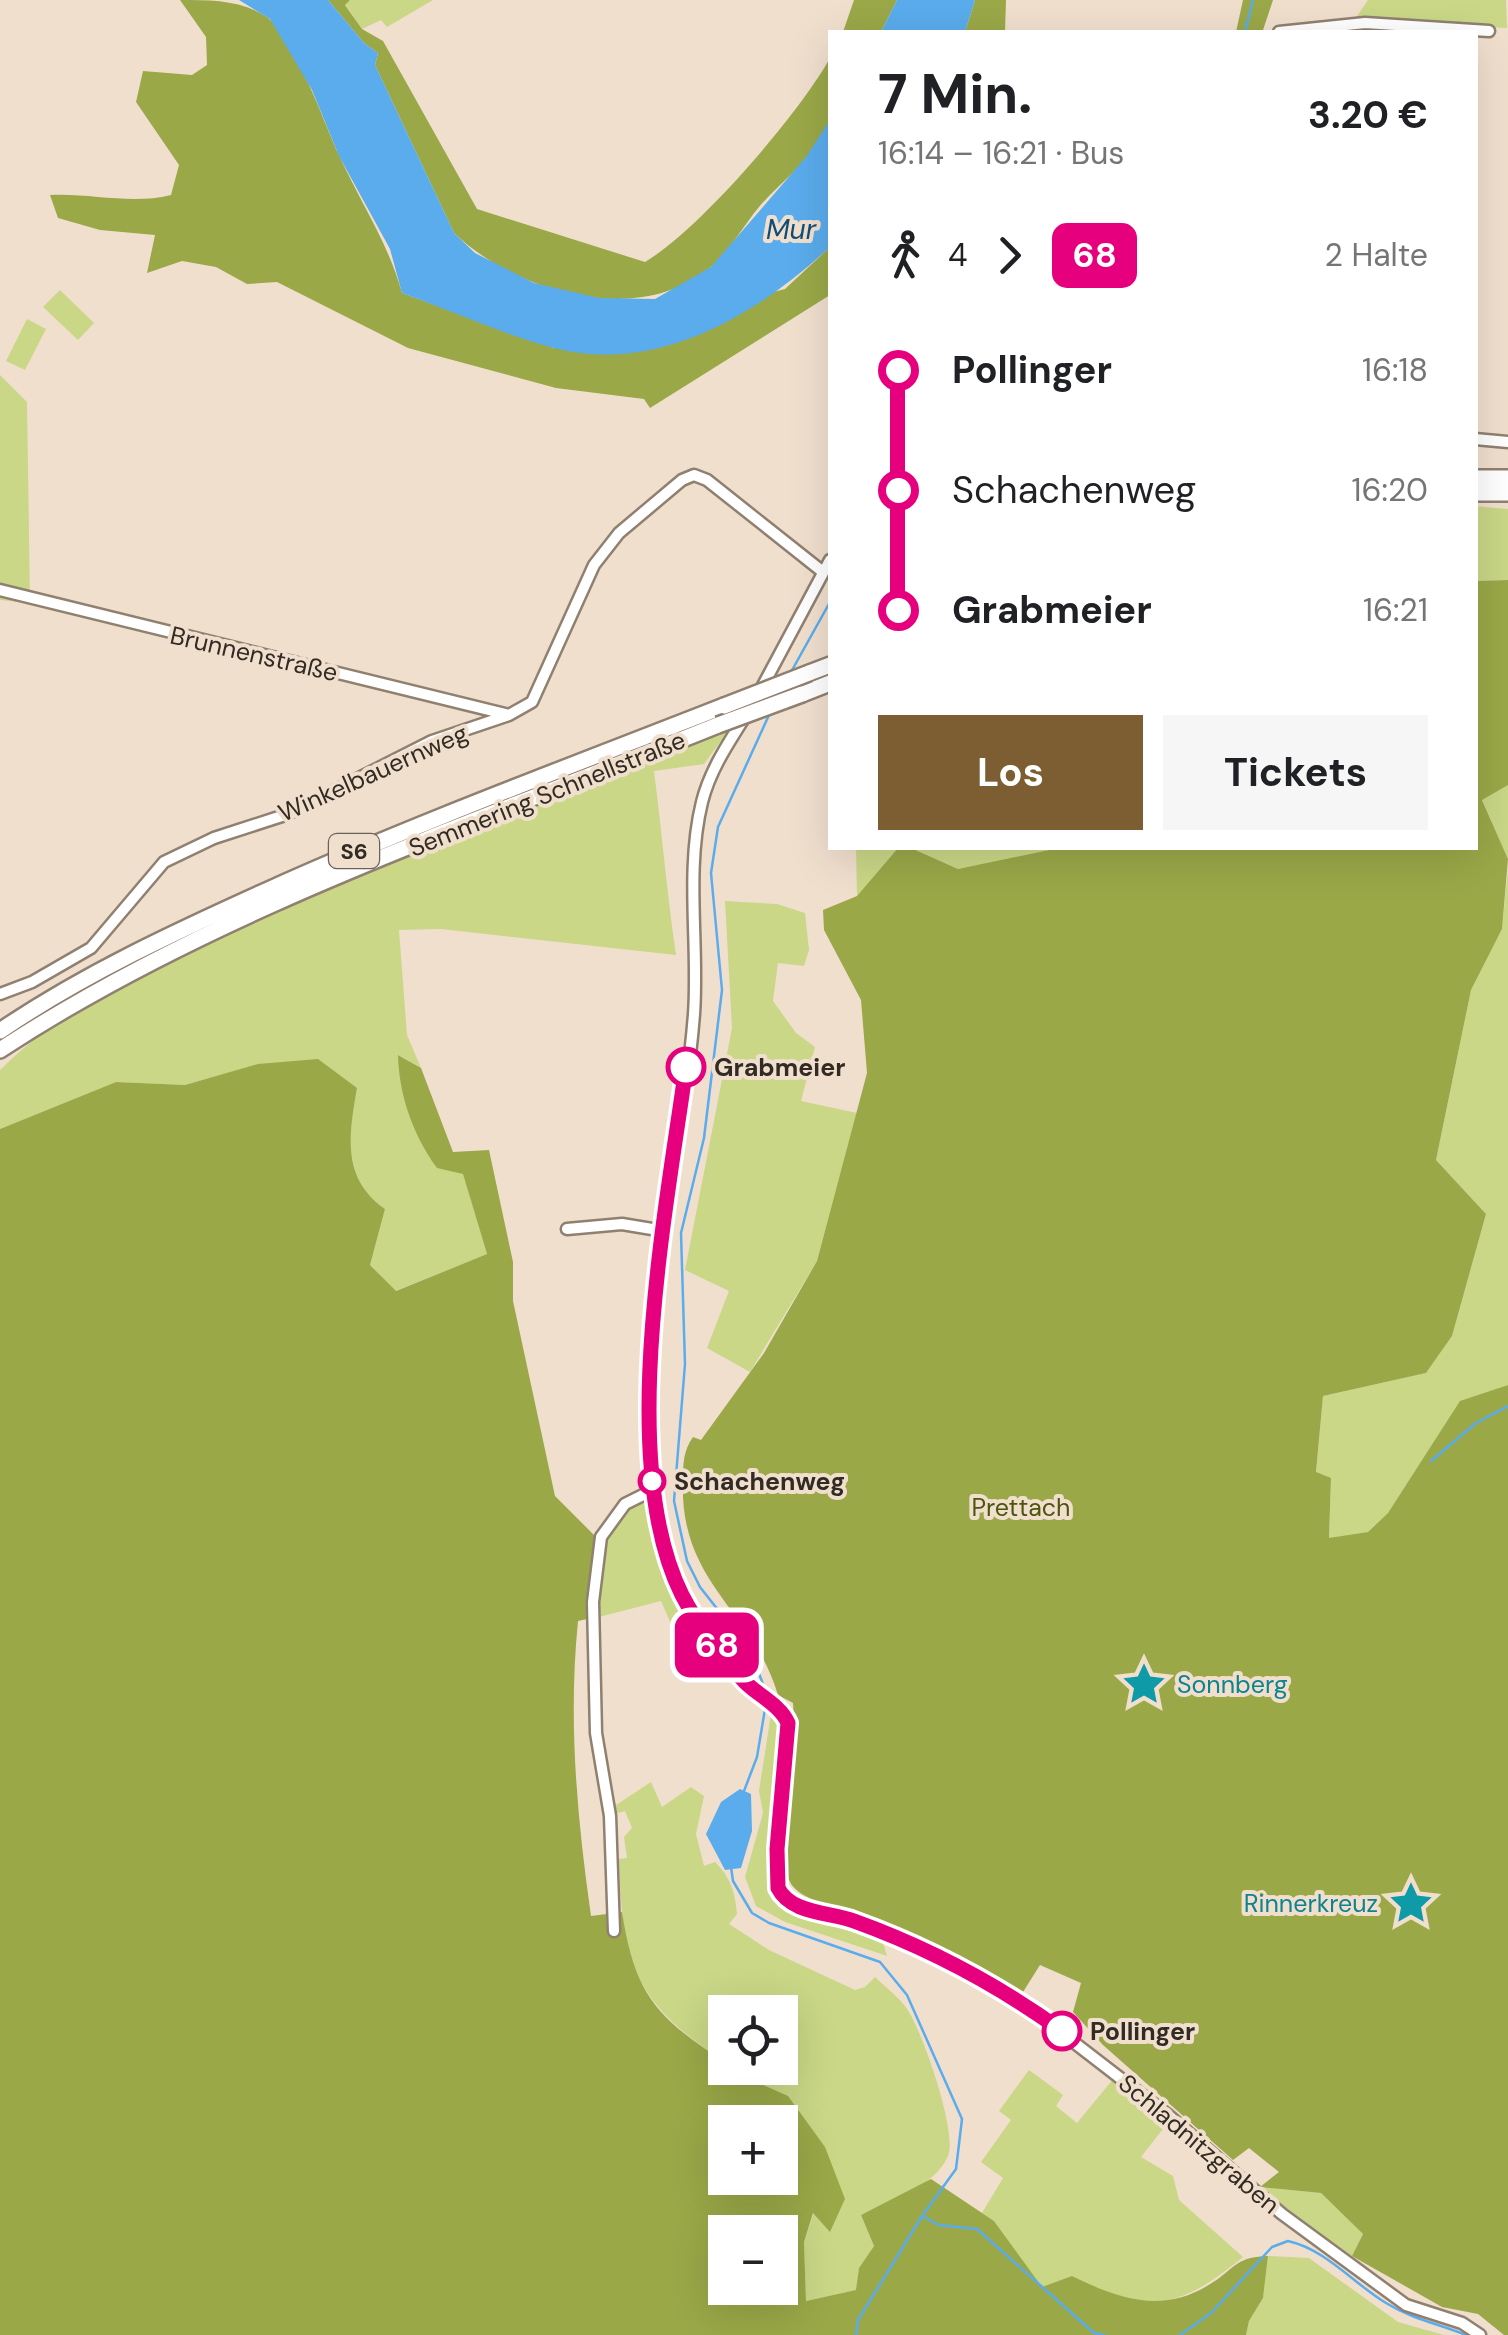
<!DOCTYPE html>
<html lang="de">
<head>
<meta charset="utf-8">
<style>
  :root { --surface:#fff; --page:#f6f6f6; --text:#202124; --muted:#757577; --accent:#7d5e33 }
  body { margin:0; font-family:"DM Sans",sans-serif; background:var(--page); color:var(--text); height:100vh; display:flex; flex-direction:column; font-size:38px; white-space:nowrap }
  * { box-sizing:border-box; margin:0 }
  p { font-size:32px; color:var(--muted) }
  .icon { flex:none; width:55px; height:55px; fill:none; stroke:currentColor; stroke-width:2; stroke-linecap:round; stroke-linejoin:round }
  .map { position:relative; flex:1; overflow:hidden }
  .side { position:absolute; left:828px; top:30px; width:650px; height:820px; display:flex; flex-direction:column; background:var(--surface); border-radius:0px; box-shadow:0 10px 40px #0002 }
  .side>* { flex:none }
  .badge { padding:0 20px; border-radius:15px; font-size:35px; line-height:65px }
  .buttons { position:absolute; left:708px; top:1995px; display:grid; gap:20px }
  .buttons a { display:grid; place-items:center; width:90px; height:90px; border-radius:0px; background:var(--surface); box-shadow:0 10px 40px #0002; font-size:50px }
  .map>.badge { position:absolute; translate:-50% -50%; box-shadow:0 0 0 5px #fff }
  .legs { display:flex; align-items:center; gap:15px; height:110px; padding:0 50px; font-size:32px }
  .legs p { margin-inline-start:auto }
  .summary { display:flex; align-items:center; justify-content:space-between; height:170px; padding:0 50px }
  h1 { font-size:55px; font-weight:700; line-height:75px }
  .primary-button { display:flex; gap:20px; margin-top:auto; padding:20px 50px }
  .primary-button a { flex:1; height:115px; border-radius:0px; background:var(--accent); color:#fff; font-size:40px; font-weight:700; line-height:115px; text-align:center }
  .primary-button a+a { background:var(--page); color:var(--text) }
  ul { padding:0 50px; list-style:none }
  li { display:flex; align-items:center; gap:35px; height:120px; font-size:38px }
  li i { display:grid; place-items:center; width:15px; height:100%; margin:0 12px; background:currentColor }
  li i::after { content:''; width:25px; height:25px; margin:-12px; border:8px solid; border-radius:50%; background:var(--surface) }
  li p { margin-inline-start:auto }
  li:first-child i { background:linear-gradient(#0000 50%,currentColor 0) }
  li:last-child i { background:linear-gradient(currentColor 50%,#0000 0) }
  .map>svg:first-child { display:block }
</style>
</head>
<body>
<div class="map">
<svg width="1508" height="2335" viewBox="0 0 1508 2335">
  <rect width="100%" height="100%" fill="#f1dfce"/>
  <path fill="#c9d787" d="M350,0H433L387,27L381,20L362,29L345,4Z
    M1368,0H1506L1507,28L1355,19Z
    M60,290L94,323L78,340L43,307Z
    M27,319L46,329L25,370L6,361Z
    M0,375L27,402L30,603L0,600Z
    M1475,506L1508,509V580L1475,581Z
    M728,731L704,764L654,771C662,833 667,894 676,955L441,929L399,930L407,1035L421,1068L399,1055L463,1173L487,1254L395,1291L370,1265L385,1209C341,1178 349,1135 357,1088L260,1064L185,1085L116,1082L0,1129V1070C89,981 224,933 339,885C468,832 597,779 728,731Z
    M1508,785V859L1482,799Z
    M856,848H898L857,896Z
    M911,848H1059L1060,850L958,869Z
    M1508,869V1385L1460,1402L1388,1513L1368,1532L1329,1539L1331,1479L1316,1473L1323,1396L1426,1373L1452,1336L1486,1214L1436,1160L1471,990L1502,929Z
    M725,901L777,904L805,913L809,950L804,966L778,963L773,1001L796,1033L815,1047L801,1101L857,1113L817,1261L750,1372L707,1348L729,1291L685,1270L732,1028Z
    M650,1497L664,1565L690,1616L672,1626L661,1601L595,1618C601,1567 594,1519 650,1497Z
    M771,1714H778L784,1736L775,1771L780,1778C776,1816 762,1865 778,1902L882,1939L887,1956L785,1922L756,1906L745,1877L763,1813L759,1791Z
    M651,1782L662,1807L691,1787L704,1796L696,1834L704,1866L715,1862C731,1878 735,1892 737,1914L729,1924L769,1950L855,1990L865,1987L875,1977C885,1987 899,1997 907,2009C922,2030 958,2133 948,2156C934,2188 890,2200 861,2215L874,2246L859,2268L857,2290L806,2301L804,2242L814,2212L830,2231L845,2199L733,2068H780V2012H725V2062C635,2003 622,1965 619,1859L627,1858L624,1837L632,1828L625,1811L614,1814L613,1807Z
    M1029,2070L1063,2095L1056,2106L1077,2123L1114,2078L1166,2125L1141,2157L1173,2176L1179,2200L1243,2257C1177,2311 1148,2314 1072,2276L1042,2288L994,2221L982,2213L1003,2178L981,2162L1011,2120L999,2111Z
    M1260,2187L1321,2193L1363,2234L1352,2256L1258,2191Z
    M1268,2256L1309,2258L1398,2322L1444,2335H1246L1249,2321L1263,2298Z"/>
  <path fill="#9aa848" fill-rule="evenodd" d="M180,0C212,0 241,0 267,17C295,40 323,119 338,153C360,202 388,242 402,293L554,348L785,289L830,247V295L650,408L644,399L556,388L408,348L277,282L247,284L216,267L182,261L147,273L155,235L100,230L58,218L50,195C92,193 131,205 171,195L179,165L136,102L143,71L192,75L207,65L206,37Z
    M328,0H350L345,5L362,29L383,41L477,209L645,262C699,230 799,114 830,58C830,76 834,101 830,119C822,152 780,182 759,207C743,226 730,251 711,267C639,328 517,293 454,233L375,65L378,53L364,43Z
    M854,0H897L881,32H843Z
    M975,0H1006L1005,32H965Z
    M1243,0H1273L1263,30L1236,32Z
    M1508,580V785L1482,800L1508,859L1502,929L1471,990L1436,1160L1486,1214L1452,1336L1426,1373L1323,1396L1316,1472L1331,1478L1329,1538L1368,1532L1388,1513L1460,1401L1508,1385V2335H1504L1478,2314L1442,2307L1352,2256L1363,2234L1321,2193L1260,2187L1279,2172L1249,2148L1233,2160L1103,2045L1073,2012L1081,1983L1040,1965L1023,1992C964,1959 905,1932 841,1909C824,1903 797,1898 789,1880C774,1848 797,1747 793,1703L778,1695C753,1610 679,1583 683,1481C683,1465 683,1451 693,1437L701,1440L764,1353L817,1261L867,1073L861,1000L824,930L823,910L857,896L898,848H911L958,869L1059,848H1475V581Z
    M398,1055L421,1068L453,1152L489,1150L513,1262V1301L555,1496L595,1536L587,1619L578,1621C568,1721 577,1817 591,1916L622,1912C635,1995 656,2017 725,2062V2068L788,2096L825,2147L845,2199L830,2232L813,2213L804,2242L806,2301L856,2290L859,2268L874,2246L861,2215L931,2179L994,2221L1042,2287L1072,2276C1117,2298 1160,2314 1207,2286C1235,2270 1233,2257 1268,2256L1263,2298L1249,2321L1246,2335H0V1129L116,1082L185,1085L258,1064L318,1059L357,1088C349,1135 341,1178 385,1209L370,1265L396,1291L487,1254L463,1174L437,1168C413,1135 399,1095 398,1055ZM725,2122H780V2178H725ZM725,2232H780V2288H725Z"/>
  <path fill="#5aacec" d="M239,0H328L364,43L378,53L375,65L454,233L475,253L534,283L599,298L655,299L711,267L806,157L830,120V247C756,315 658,375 554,348C502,334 452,311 402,293L390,249L339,156L312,90L270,19Z
    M897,0H975L965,32H881Z
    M740,1789L751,1794L752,1831L741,1868L725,1870L706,1834L721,1802Z"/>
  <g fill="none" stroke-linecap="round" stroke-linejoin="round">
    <path stroke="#5aacec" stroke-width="2.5" d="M1245,32L1253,0
      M791,672L830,602
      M1431,1461L1476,1423L1508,1406
      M767,1695L751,1652L700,1587L687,1561L674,1501L685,1364L681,1233L704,1138L722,990L711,873L718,827L769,715
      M744,1791L757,1757L766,1703
      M731,1867L733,1881L752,1913L769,1923L880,1962L907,1995L962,2119L956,2169L922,2216L939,2225L977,2229L1094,2333L1104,2335
      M856,2335L858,2320L922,2216
      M1180,2335L1211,2313L1272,2247L1288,2241C1327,2250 1354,2284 1386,2303C1412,2319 1439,2324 1466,2335"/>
    <g stroke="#908070" stroke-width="15">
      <path id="minor" d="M1279,32L1365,23L1489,31
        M1475,439L1508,442
        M0,590L509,715
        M760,691L830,560
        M746,715C729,742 710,770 702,802C685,871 699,944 694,1014C681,1183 613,1397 668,1562C683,1604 714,1650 745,1682C759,1697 780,1705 789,1723L777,1849L778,1888L796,1906L853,1920L968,1970L1019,2000L1168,2115L1282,2214L1406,2305L1462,2323L1480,2335
        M0,994L32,982L91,948L164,862L214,838L288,814L432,741L509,715L532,702L594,565L619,533L682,480L694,475L707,480L823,572
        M567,1229L622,1224L664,1231
        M614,1931L610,1816L596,1733L593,1602L601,1537L625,1504L653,1490"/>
    </g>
    <g stroke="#908070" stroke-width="20">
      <path id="highway" d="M1475,478H1508
        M1475,493H1508
        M809,673L830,665
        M802,694L830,683
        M0,1031C84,974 175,932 268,890C417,823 571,766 724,706
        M0,1050C214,909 480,821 718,725"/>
    </g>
    <use href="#minor" stroke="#fff" stroke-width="10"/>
    <use href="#highway" stroke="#fff" stroke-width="15"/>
    <g stroke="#908070" stroke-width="20" stroke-linecap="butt">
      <path id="highway-bridge" d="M724,706L809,673
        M718,725L802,694"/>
    </g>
    <use href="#highway-bridge" stroke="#fff" stroke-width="15"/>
  </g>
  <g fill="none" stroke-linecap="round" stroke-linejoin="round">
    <g stroke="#fff" stroke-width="22">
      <path id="line-1" d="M686,1067C666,1212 616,1463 682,1595C697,1624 722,1658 745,1682C759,1696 780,1705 788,1723L777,1849L778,1888C791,1914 830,1912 854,1921C929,1948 998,1985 1062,2031"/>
    </g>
    <use href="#line-1" stroke="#e6007e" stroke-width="15"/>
  </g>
  <defs>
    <g id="sight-bare" transform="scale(3.45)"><path d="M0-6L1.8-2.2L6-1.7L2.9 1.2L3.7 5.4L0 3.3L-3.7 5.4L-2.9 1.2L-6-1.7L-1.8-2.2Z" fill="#0f9aa8" stroke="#f1dfce" stroke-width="2.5" paint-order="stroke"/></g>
  </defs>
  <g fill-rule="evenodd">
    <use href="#sight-bare" x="1144" y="1684"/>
    <use href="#sight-bare" x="1411" y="1903"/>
  </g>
  <g fill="#fff" stroke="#e6007e" stroke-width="5">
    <circle cx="686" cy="1067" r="18"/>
    <circle cx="652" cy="1481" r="12"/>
    <circle cx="1062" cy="2031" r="18"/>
  </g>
  <g text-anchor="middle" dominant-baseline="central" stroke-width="8" stroke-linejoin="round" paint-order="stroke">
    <rect fill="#f1dfce" stroke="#6b6157" stroke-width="2.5" x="329" y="834" width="50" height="34" rx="8"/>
    <g font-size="22" font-weight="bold" fill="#312b24">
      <text x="354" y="851">S6</text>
    </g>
    <g font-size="25" fill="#312b24" stroke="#f1dfce">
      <text transform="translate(254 654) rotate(13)">Brunnenstraße</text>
      <text transform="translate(373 773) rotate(-24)">Winkelbauernweg</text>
      <text transform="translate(547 794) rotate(-22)">Semmering Schnellstraße</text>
      <text transform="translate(1199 2144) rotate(40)">Schladnitzgraben</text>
    </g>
    <g font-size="25" font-weight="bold" fill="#312b24" stroke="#f1dfce" text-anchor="start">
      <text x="714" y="1067">Grabmeier</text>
      <text x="674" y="1481">Schachenweg</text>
      <text x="1090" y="2031">Pollinger</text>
    </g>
    <g font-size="25" fill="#4c550d" stroke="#f1dfce">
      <text x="1021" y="1507">Prettach</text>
    </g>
    <g font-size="25" fill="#0d838f" stroke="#f1dfce" text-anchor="start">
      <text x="1177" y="1684">Sonnberg</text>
      <text x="1378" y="1903" text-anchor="end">Rinnerkreuz</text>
    </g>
    <g font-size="28" font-style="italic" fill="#104e78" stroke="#f1dfce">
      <text x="791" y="229">Mur</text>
    </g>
  </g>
</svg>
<div class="buttons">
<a><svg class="icon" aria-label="locate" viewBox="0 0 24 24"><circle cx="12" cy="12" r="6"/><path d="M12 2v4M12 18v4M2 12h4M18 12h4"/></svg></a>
<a>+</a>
<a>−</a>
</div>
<b class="badge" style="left:717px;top:1645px;background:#e6007e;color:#fff">68</b>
<section class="side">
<div class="summary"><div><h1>7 Min.</h1><p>16:14 – 16:21 · Bus</p></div><b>3.20 €</b></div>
<div class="legs"><svg class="icon" aria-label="walk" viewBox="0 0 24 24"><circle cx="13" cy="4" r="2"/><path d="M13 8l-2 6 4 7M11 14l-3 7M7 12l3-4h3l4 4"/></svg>4<svg class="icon" aria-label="forward" viewBox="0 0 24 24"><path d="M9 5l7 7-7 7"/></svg><b class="badge" style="background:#e6007e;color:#fff">68</b><p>2 Halte</p></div>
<ul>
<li><i style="color:#e6007e"></i><b>Pollinger</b><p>16:18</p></li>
<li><i style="color:#e6007e"></i><span>Schachenweg</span><p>16:20</p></li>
<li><i style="color:#e6007e"></i><b>Grabmeier</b><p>16:21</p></li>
</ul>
<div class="primary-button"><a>Los</a><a>Tickets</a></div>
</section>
</div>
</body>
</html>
